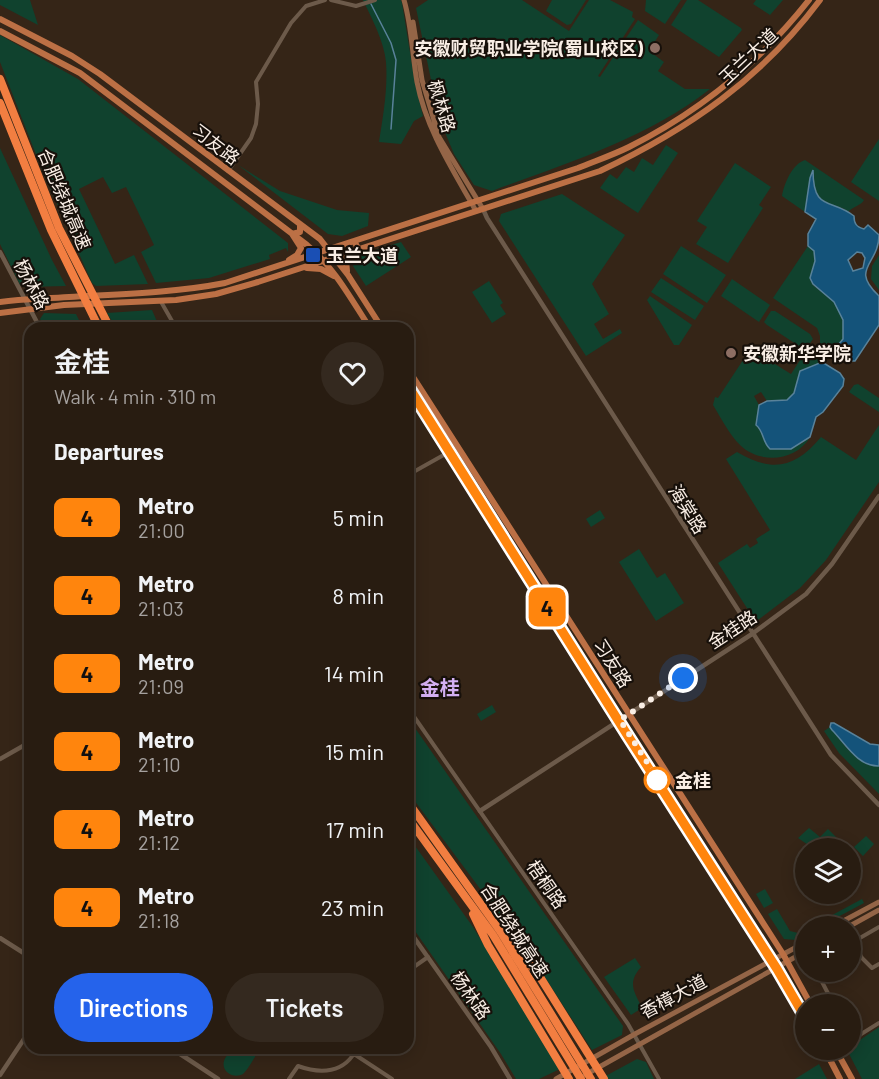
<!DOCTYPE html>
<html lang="en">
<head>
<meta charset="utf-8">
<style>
  :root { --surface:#281c11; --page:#34291f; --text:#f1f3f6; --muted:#a5a19f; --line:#443a31; --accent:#2563eb }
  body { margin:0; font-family:Barlow,"Noto Sans SC",sans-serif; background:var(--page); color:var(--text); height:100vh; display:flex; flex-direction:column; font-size:22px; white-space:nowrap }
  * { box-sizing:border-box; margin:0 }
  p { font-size:20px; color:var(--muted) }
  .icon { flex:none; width:33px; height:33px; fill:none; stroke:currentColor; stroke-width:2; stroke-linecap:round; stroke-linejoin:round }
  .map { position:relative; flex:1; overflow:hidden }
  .drawer { position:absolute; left:24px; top:322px; width:390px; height:732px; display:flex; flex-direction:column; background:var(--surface); border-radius:18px; box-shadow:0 3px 15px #0003,0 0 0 2px var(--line) }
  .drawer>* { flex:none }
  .badge { padding:0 12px; border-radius:9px; font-size:21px; line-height:39px }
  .controls { position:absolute; left:795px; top:838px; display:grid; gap:12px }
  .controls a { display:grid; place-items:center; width:66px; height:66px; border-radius:50%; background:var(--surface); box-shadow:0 3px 15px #0003,0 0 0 2px var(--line); font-size:30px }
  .you { position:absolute; width:30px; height:30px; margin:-15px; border:4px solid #fff; border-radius:50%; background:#1a73e8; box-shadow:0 0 0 9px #1a73e833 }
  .map>.badge { position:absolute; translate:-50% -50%; box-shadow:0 0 0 3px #fff }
  h2 { padding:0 30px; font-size:22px; line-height:54px }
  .round { display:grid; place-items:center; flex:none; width:63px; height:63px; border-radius:32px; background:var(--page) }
  .summary { display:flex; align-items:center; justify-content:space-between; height:102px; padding:0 30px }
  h1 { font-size:28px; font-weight:600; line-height:45px }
  .cta { display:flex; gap:12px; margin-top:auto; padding:12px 30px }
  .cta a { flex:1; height:69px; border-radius:36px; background:var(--accent); color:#fff; font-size:24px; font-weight:600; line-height:69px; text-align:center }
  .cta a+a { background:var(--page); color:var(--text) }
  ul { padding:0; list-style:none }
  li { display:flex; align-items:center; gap:18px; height:78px; padding:0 30px }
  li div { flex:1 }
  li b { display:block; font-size:22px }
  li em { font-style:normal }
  li .badge { min-width:66px; font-weight:700; text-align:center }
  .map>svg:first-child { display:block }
</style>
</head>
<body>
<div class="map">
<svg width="879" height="1079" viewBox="0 0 879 1079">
  <rect width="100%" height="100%" fill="#352517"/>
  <path fill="#10422e" d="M0,0H30L38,25L0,5Z
    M363,0H401L402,3L415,83L423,116L414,121L401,144L379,142C383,116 388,89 386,62C384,41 372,19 363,0Z
    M428,0H522L569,31L589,0H610L633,12L632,17L635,19L598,76L600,77L638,20L659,35L649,51L664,62L658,71L685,89H710C646,139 567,163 492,191L474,185L454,154L439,118L416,8Z
    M552,0H586L571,24L567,25L546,11Z
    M646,0H681L665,24L645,11Z
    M687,0H698L741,28L742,30L719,57L671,25Z
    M756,0H783L770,15L753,4Z
    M0,35L78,79L288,243V252L286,248L269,255L270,259L209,278L156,283L141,252L154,245L126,187L112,193L103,177L79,189L115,264L134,255L148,284L96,286L92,283L42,170L0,62Z
    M879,139V201L851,182Z
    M666,145L678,153L638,213L600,188L610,174L617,179L626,167L634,172L642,158L653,165Z
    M0,148L52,260L66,286L25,287L20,285L0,244Z
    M805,160L864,200C861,206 853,206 848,212C843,207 841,208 835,207C817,204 813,187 813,172L810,179L805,212L782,196C784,184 792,164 805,160Z
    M735,163L771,187L759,205L763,208L728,263L696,244L707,227L697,221Z
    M238,165L280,191L337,210L369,213L368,226L342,236L328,234Z
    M562,194L625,235L592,284L609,314L594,324L603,339L620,329L622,333L586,356L499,221L501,214Z
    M401,242L411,257L366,286L353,266L356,256Z
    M681,246L726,275L707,303L663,274Z
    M808,246L814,251L815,261L810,279L813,285L834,302L843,320V339L833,351L820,343V336L817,328L773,298Z
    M879,255V290L871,279L872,266Z
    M661,278L704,306L695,320L651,292Z
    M732,279L770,305L759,322L721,296Z
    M489,281L503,303L500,305L506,314L492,323L472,292Z
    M650,296L692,325L679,345H674L647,300Z
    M152,310L159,326L156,328H116L107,313Z
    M771,311H775L810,334L813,339L806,349L802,348L767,325L764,322Z
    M44,313L76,314L83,328H45L40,319Z
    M747,349H751L791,374L804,354H811L822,362L800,372L794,393L787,400L767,401L761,392L754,396L759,405L757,425L801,444L810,437C796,462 759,464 740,445C729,434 721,418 713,405L715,397L718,398L747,354L745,352Z
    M858,384L879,398V412L849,392L854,385Z
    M879,425V482L826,560L800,588L758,620L754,619L718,563L747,544L750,548L758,543L756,539L770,530L726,459L737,452C773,473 795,468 821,437L856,460Z
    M600,510L605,518L591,527L586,519Z
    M639,549L657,578L665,573L684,603L656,621L619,562Z
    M492,705L496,712L481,721L477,714Z
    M408,718L623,1026L622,1035L592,1050L539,968L408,792Z
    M830,727C841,741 858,767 879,766V794L839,753L824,731Z
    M809,828L820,837L828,829L848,849H814L798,838Z
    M408,836L473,927L560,1069L539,1079H516L501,1054L408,921Z
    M866,836L874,844L863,856L854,847Z
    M765,889L773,903L764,908L756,894Z
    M862,899L864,903L819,927H810Z
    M777,909L790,931L798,933L805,930V935L796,940L784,939L768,914Z
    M635,958L641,967C627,983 634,991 642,1008L631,1015L604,977Z
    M879,1027V1079H862L847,1050H850L851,1046Z
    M232,1049H260C255,1056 249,1068 243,1074C234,1079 221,1072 224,1061C225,1057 230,1052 232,1049Z
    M637,1059L646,1062L654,1079H600Z
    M819,1064L827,1079H795Z"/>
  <path fill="#14537a" stroke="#59829a" stroke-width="1.5" fill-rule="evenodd" d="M813,170C813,212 831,198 854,216C854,223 856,227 864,229L868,225L879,235C879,265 849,268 879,296V325L855,361H849L833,351L843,339V320L834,302L813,284L810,278L815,261L814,251L808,246V234L816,219L805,212L810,178ZM857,252L862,253L865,258L863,268L853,271L848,260Z
    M822,362L840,373L844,379L843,386L823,412L816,417L810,437L791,449H770C762,442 764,431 756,425L759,405L767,401L787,400L794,393L800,371Z
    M831,723H834L870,744L879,745V766C858,767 845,743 832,730L830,727Z"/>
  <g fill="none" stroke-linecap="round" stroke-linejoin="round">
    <path stroke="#59829a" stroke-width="1.5" d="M371,4L391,43L396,60L391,129"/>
    <path stroke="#6c5a4a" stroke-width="4" d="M331,0L356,6L375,0
      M228,171L251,138L256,124L258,104L256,82L291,23L306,6L325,0
      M160,300L176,328
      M408,475L449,452
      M408,708L628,1024L659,1079
      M879,927L853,942L862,958L872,968L879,964
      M408,971L428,957
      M820,972L819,976L834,1005
      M850,1041L879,1023
      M354,1054L392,1079
      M289,1079L298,1066C320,1074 345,1074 357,1048"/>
    <path stroke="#6c5a4a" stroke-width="4.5" d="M483,209L487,218L831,755L879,805
      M0,252L40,328
      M0,759L30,742
      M480,811L752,634L806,594L832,564L879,496
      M408,929L491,1047L510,1079
      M0,938L30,957
      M171,1048L218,1079
      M0,1075L30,1030"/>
    <path stroke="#946547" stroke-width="5" d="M404,0C412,27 412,54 417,82C426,129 453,170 476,211
      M413,22L422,80L439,137L483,209
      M832,927L879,902
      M848,927L879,910
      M585,1075L806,951
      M556,1079L635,1034L806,942"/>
    <path stroke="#bc7045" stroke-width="6" d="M0,19L72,56L100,74L320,239L348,275L382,328
      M0,31L80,73L307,245C334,267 351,299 370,328
      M289,260L297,255L301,248L292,234L300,232V224
      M307,268L321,269L334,276
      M347,271L346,260L359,250L354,241
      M0,302C23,298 45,299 69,297C121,294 173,293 225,283L578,168C595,161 613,155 629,147C699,112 760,62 809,0
      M0,313L64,305L176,300L216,294L258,282L600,171C689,129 761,79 820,0
      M408,369L783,954L811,1005
      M408,388L774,959L806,1015
      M825,1050L840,1079
      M836,1050L852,1079"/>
    <path stroke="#f27e41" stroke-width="8" d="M0,79L59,228L110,328
      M0,103L51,230L99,328
      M408,802L500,931L591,1079
      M408,818L493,935L581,1079
      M473,914L488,945L569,1079
      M511,941L540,977L604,1079"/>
  </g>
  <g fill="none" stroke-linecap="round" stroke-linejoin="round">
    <g stroke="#fff" stroke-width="14">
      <path id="line" d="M408,386L628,736L777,969L806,1019"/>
    </g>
    <use href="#line" stroke="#ff850d" stroke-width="9"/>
    <path stroke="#f9eee5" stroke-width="6" stroke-dasharray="0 10.8" d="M657,780L661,784L620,720L683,678"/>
  </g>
  <g fill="#8d6e63" stroke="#17100a" stroke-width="2">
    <circle cx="655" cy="48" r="6"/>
    <circle cx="731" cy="353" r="6"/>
  </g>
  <rect fill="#1a4fb4" stroke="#17100a" stroke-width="2" x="305" y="247" width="16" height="16" rx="3"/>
  <circle fill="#fff" stroke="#ff850d" stroke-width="3" cx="657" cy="780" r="12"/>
  <g text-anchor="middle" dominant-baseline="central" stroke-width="4.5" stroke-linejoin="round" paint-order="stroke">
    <g font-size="18" font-weight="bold" fill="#f9eee5" stroke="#17100a" text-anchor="start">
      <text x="643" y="48" text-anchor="end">安徽财贸职业学院(蜀山校区)</text>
      <text x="326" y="255">玉兰大道</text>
      <text x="743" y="353">安徽新华学院</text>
    </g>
    <g font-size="18" fill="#f9eee5" stroke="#17100a">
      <text transform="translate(748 56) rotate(-43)">玉兰大道</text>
      <text transform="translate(442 106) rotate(73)">枫林路</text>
      <text transform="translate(216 144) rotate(37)">习友路</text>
      <text transform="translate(65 199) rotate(67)">合肥绕城高速</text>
      <text transform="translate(32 284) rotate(62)">杨林路</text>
      <text transform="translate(688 509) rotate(58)">海棠路</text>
      <text transform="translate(732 629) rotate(-33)">金桂路</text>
      <text transform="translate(613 663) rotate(57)">习友路</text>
      <text transform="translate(547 884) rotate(55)">梧桐路</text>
      <text transform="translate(515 930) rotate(57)">合肥绕城高速</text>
      <text transform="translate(471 995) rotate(55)">杨林路</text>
      <text transform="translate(673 996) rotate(-28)">香樟大道</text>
    </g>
    <g font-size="18" font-weight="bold" fill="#f9eee5" stroke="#17100a" text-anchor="start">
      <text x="675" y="780">金桂</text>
    </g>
    <g font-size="20" font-weight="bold" fill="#d3aff2" stroke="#17100a">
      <text x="440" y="687">金桂</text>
    </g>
  </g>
</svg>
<div class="controls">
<a><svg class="icon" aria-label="layers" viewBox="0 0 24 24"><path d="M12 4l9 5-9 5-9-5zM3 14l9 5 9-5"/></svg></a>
<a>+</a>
<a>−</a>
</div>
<div class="you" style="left:683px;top:678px"></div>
<b class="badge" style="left:547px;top:607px;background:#ff850d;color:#111">4</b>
<section class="drawer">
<div class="summary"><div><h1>金桂</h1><p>Walk · 4 min · 310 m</p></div><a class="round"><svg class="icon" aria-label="heart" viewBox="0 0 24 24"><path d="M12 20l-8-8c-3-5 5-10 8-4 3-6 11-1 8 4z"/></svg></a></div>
<h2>Departures</h2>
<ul>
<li><span class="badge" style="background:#ff850d;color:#111">4</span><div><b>Metro</b><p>21:00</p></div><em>5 min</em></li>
<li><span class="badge" style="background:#ff850d;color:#111">4</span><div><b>Metro</b><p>21:03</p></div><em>8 min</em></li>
<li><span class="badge" style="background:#ff850d;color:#111">4</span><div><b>Metro</b><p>21:09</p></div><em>14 min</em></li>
<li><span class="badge" style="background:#ff850d;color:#111">4</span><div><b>Metro</b><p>21:10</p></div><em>15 min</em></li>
<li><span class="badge" style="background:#ff850d;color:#111">4</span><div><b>Metro</b><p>21:12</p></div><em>17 min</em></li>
<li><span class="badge" style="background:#ff850d;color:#111">4</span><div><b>Metro</b><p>21:18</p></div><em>23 min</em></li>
</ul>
<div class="cta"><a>Directions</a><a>Tickets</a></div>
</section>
</div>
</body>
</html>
